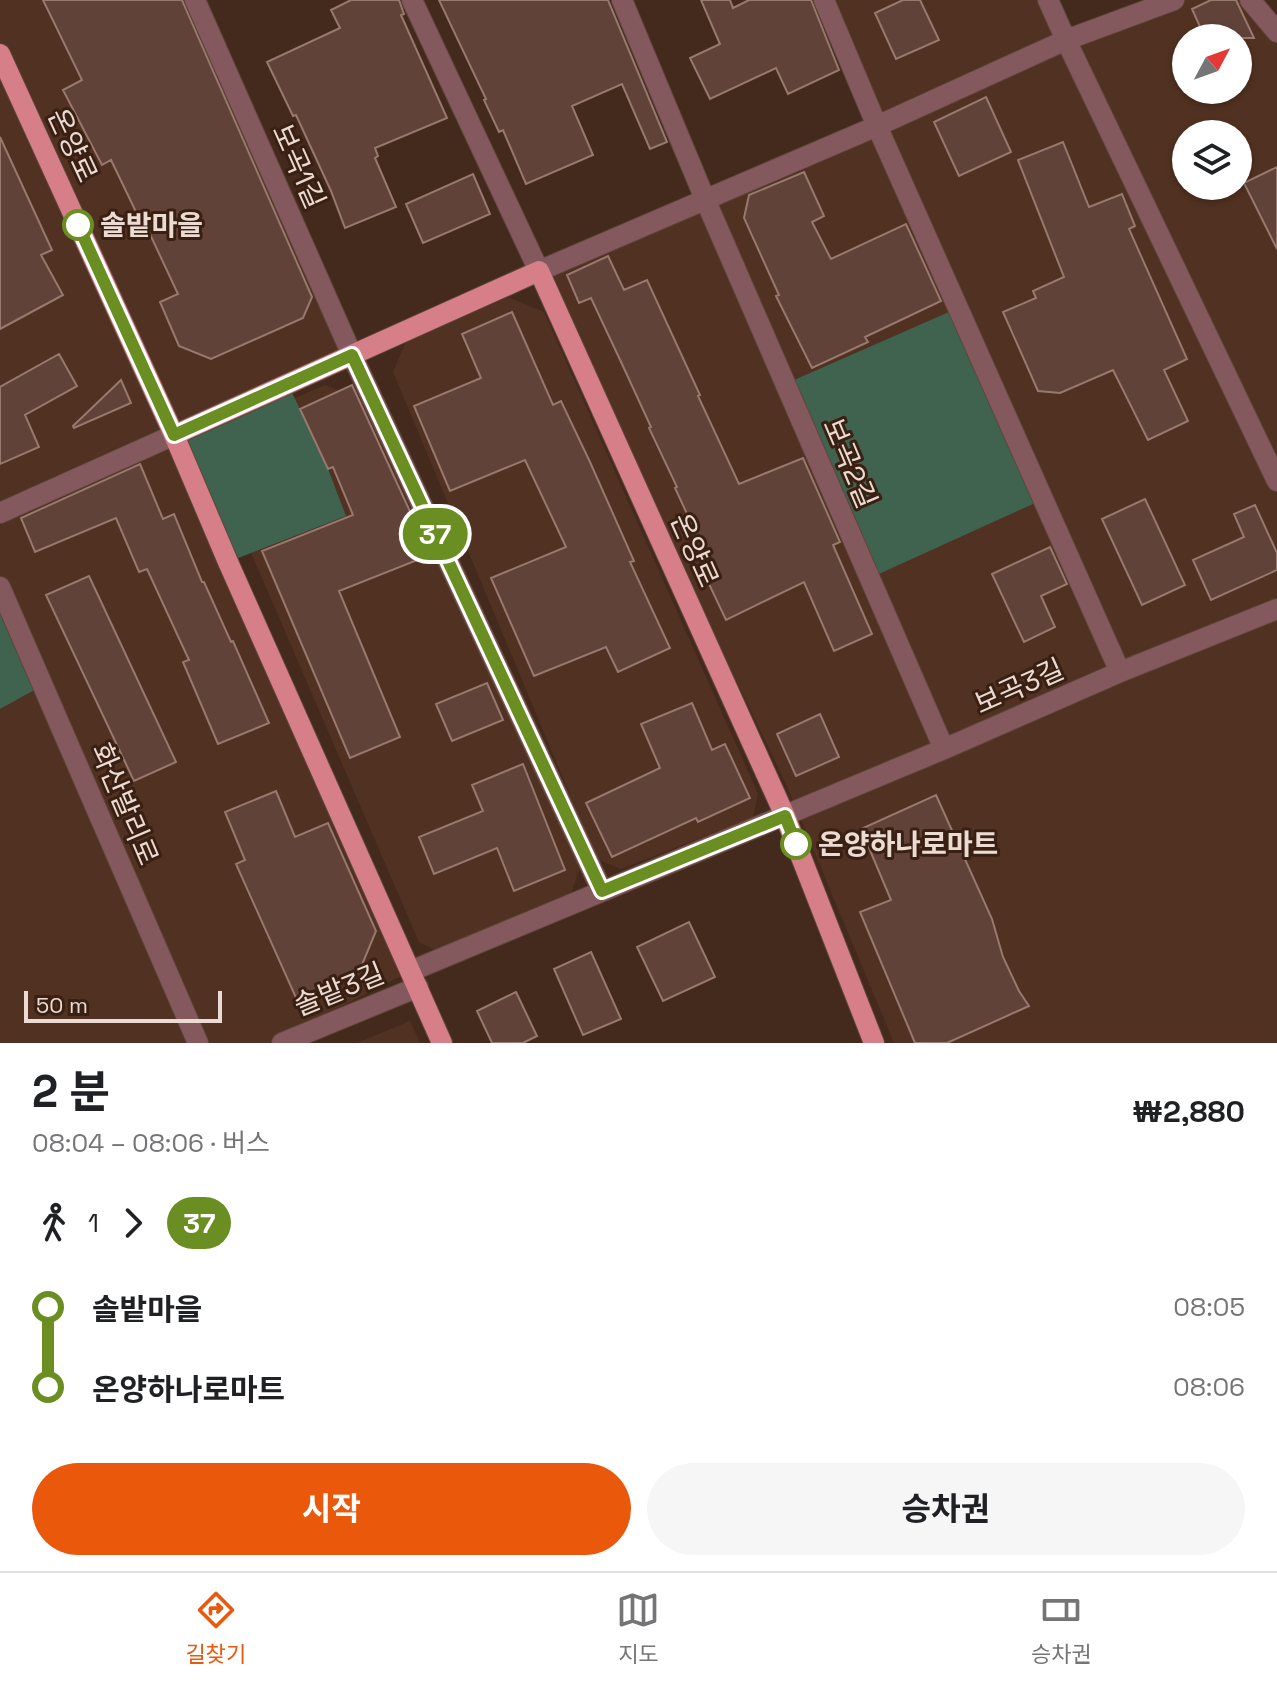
<!DOCTYPE html>
<html lang="ko">
<head>
<meta charset="utf-8">
<style>
  :root { --surface:#fff; --page:#f6f6f6; --text:#202124; --muted:#757577; --line:#e0e0e0; --accent:#ea580c }
  body { margin:0; font-family:"Space Grotesk","Noto Sans KR",sans-serif; background:var(--page); color:var(--text); height:100vh; display:flex; flex-direction:column; font-size:30px; white-space:nowrap }
  * { box-sizing:border-box; margin:0 }
  p { font-size:26px; color:var(--muted) }
  .icon { flex:none; width:44px; height:44px; fill:none; stroke:currentColor; stroke-width:2; stroke-linecap:round; stroke-linejoin:round }
  .map { position:relative; height:1043px; overflow:hidden }
  .details { display:flex; flex-direction:column; background:var(--surface); flex:1 }
  .details>* { flex:none }
  .badge { padding:0 16px; border-radius:26px; font-size:28px; line-height:52px }
  .needle { width:52px; rotate:49deg }
  .controls { position:absolute; left:1172px; top:24px; display:grid; gap:16px }
  .controls a { display:grid; place-items:center; width:80px; height:80px; border-radius:50%; background:var(--surface); box-shadow:0 2px 6px #0004; font-size:40px }
  .scale { position:absolute; left:24px; bottom:20px; width:198px; box-sizing:border-box; padding-left:8px; border:4px solid #ecdbd3; border-top:0; font-size:22px; line-height:28px; white-space:nowrap; color:#ecdbd3; -webkit-text-stroke:6px #392013; paint-order:stroke }
  .map>.badge { position:absolute; translate:-50% -50%; box-shadow:0 0 0 4px #fff }
  .legs { display:flex; align-items:center; gap:12px; height:88px; padding:0 32px; font-size:26px }
  .legs p { margin-inline-start:auto }
  .overview { display:flex; align-items:center; justify-content:space-between; height:136px; padding:0 32px }
  h1 { font-size:44px; font-weight:700; line-height:60px }
  .button { display:flex; gap:16px; margin-top:auto; padding:16px 32px }
  .button a { flex:1; height:92px; border-radius:48px; background:var(--accent); color:#fff; font-size:32px; font-weight:700; line-height:92px; text-align:center }
  .button a+a { background:var(--page); color:var(--text) }
  ul { padding:0 32px; list-style:none }
  li { display:flex; align-items:center; gap:28px; height:80px; font-size:30px }
  li i { display:grid; place-items:center; width:12px; height:100%; margin:0 10px; background:currentColor }
  li i::after { content:''; width:20px; height:20px; margin:-10px; border:6px solid; border-radius:50%; background:var(--surface) }
  li p { margin-inline-start:auto }
  li:first-child i { background:linear-gradient(#0000 50%,currentColor 0) }
  li:last-child i { background:linear-gradient(currentColor 50%,#0000 0) }
  .tab-bar { display:flex; justify-content:space-around; align-items:center; height:112px; border-top:2px solid var(--line); background:var(--surface); font-size:22px; color:var(--muted) }
  .tab-bar a { display:grid; justify-items:center; gap:4px }
  .tab-bar .active { color:var(--accent) }
  .map>svg:first-child { display:block }
</style>
</head>
<body>
<div class="map">
<svg width="1277" height="1043" viewBox="0 0 1277 1043">
  <rect width="100%" height="100%" fill="#442a1d"/>
  <path fill="#513121" fill-rule="evenodd" d="M0,0H195L352,355L175,435L411,971L269,1043H0Z
    M824,0H1048L1066,40L1174,0H1250L1277,32V1043H894L786,784L539,271L877,126ZM1186,38H1238V90H1186ZM1186,134H1238V186H1186Z
    M508,297L544,312L758,794L753,817L621,869L597,859L393,372L406,341Z
    M325,385L361,399L581,863L571,894L437,951L419,942L211,460L223,429Z
    M410,1021L420,1043H357Z"/>
  <path fill="#3f634f" d="M958,308L1044,499L870,578L785,384Z
    M288,384L328,469L346,516L228,562L174,435Z
    M0,606L36,689L0,709Z"/>
  <path fill="#604239" stroke="#99786e" stroke-width="2" d="M43,0H182L312,297L303,318L211,359L179,346L160,302L178,294L141,215L138,216L111,160L102,165L63,90L82,80Z
    M351,0H399L404,14L401,15L447,118L375,148L378,156L375,158L396,207L345,228L331,191L296,115L293,116L267,62L340,28L331,10Z
    M439,0H608L667,142L650,149L622,84L572,106L593,155L526,184L503,130L499,132L484,100L486,99Z
    M701,0H730L733,8L749,0H811L839,70L788,94L776,68L710,99L690,58L720,44Z
    M903,0H920L939,40L896,59L875,13Z
    M1211,0H1236L1254,38H1205L1192,9Z
    M986,97L1011,152L959,176L934,122Z
    M0,137L52,250L41,255L63,295L0,329Z
    M1063,142L1089,207L1122,194L1135,226L1129,229L1187,359L1164,370L1188,421L1148,440L1113,370L1060,393L1038,391L1003,312L1036,298L1033,291L1064,277L1018,160Z
    M1277,167V249L1244,183Z
    M804,172L824,216L812,222L831,259L906,224L941,301L865,337L868,342L812,368L776,296L779,295L744,218L749,195Z
    M473,174L490,214L423,243L406,204Z
    M608,256L624,290L647,280L700,395L698,396L739,484L803,458L840,542L833,545L872,634L834,651L804,582L726,620L700,565L709,561L675,488L677,487L649,428L651,427L622,364L591,298L579,303L567,275Z
    M512,312L553,405L561,401L590,462L634,561L630,562L670,648L618,672L606,647L534,676L491,578L566,547L525,460L450,491L414,406L481,378L462,334Z
    M59,354L77,386L25,415L39,447L0,464V387Z
    M121,380L131,403L74,428L73,426Z
    M352,385L430,555L339,591L400,737L350,758L262,551L353,515L333,467L328,469L300,409Z
    M140,464L163,519L174,514L202,582H204L231,642L233,641L269,723L218,744L183,662L189,660L147,569L139,572L116,518L35,552L21,518Z
    M1145,499L1185,585L1142,605L1102,519Z
    M1255,505L1277,553V570L1211,600L1193,560L1244,537L1234,514Z
    M1050,547L1067,584L1041,596L1055,627L1024,642L992,574Z
    M89,576L176,762L134,781L46,595Z
    M487,683L503,720L452,741L436,704Z
    M692,703L712,750L725,744L750,798L698,822L696,818L612,857L586,803L660,768L641,724Z
    M820,714L839,757L796,776L777,734Z
    M523,764L565,870L514,891L497,848L434,874L419,837L483,811L472,785Z
    M276,791L295,837L328,823L376,931L359,972L297,1000L236,864L245,860L225,812Z
    M936,795L992,919L1003,957L1019,991L1029,1006L947,1043H915L860,912L891,900L861,829Z
    M689,922L715,977L663,1001L637,947Z
    M591,952L621,1019L583,1035L554,969Z
    M516,992L537,1036L523,1043H492L477,1011Z"/>
  <g fill="none" stroke-linecap="round" stroke-linejoin="round">
    <g stroke="#5f463a" stroke-width="22">
      <path id="minor" d="M195,0L352,355L602,891
        M412,0L539,271L877,126L1066,40L1174,0
        M622,0L705,199L944,749
        M824,0L877,126L1120,672
        M1048,0L1066,40L1277,481
        M1250,0L1277,32
        M0,513L174,435
        M0,587L198,1043
        M411,971L944,749L1120,672L1277,609
        M282,1043L418,987"/>
    </g>
    <g stroke="#5f463a" stroke-width="22">
      <path id="major" d="M0,54L174,435L228,562L442,1043
        M174,435L539,271L785,816L874,1043"/>
    </g>
    <use href="#minor" stroke="#84595e" stroke-width="20"/>
    <use href="#major" stroke="#d67f89" stroke-width="20"/>
  </g>
  <g fill="none" stroke-linecap="round" stroke-linejoin="round">
    <g stroke="#fff" stroke-width="18">
      <path id="line-1" d="M78,225L174,435L352,355L602,891L785,816L796,844"/>
    </g>
    <use href="#line-1" stroke="#6b8e23" stroke-width="12"/>
  </g>
  <g fill="#fff" stroke="#6b8e23" stroke-width="4">
    <circle cx="78" cy="225" r="14"/>
    <circle cx="796" cy="844" r="14"/>
  </g>
  <g text-anchor="middle" dominant-baseline="central" stroke-width="6" stroke-linejoin="round" paint-order="stroke">
    <g font-size="28" fill="#ecdbd3" stroke="#392013">
      <text transform="translate(73 145) rotate(65)">온양로</text>
      <text transform="translate(299 166) rotate(66)">보곡1길</text>
      <text transform="translate(850 463) rotate(67)">보곡2길</text>
      <text transform="translate(695 550) rotate(66)">온양로</text>
      <text transform="translate(1019 686) rotate(-24)">보곡3길</text>
      <text transform="translate(125 804) rotate(67)">화산발리로</text>
      <text transform="translate(339 989) rotate(-22)">솔밭3길</text>
    </g>
    <g font-size="28" font-weight="bold" fill="#ecdbd3" stroke="#392013" text-anchor="start">
      <text x="100" y="225">솔밭마을</text>
      <text x="818" y="844">온양하나로마트</text>
    </g>
  </g>
</svg>
<div class="controls">
<a><svg class="needle" viewBox="-14 -14 28 28"><path d="M0-13l5 13h-10z" fill="#e53935"/><path d="M0 13l5-13h-10z" fill="#757577"/></svg></a>
<a><svg class="icon" aria-label="layers" viewBox="0 0 24 24"><path d="M12 4l9 5-9 5-9-5zM3 14l9 5 9-5"/></svg></a>
</div>
<div class="scale">50 m</div>
<b class="badge" style="left:435px;top:534px;background:#6b8e23;color:#fff">37</b>
</div>
<section class="details">
<div class="overview"><div><h1>2 분</h1><p>08:04 – 08:06 · 버스</p></div><b>₩2,880</b></div>
<div class="legs"><svg class="icon" aria-label="walk" viewBox="0 0 24 24"><circle cx="13" cy="4" r="2"/><path d="M13 8l-2 6 4 7M11 14l-3 7M7 12l3-4h3l4 4"/></svg>1<svg class="icon" aria-label="forward" viewBox="0 0 24 24"><path d="M9 5l7 7-7 7"/></svg><b class="badge" style="background:#6b8e23;color:#fff">37</b></div>
<ul>
<li><i style="color:#6b8e23"></i><b>솔밭마을</b><p>08:05</p></li>
<li><i style="color:#6b8e23"></i><b>온양하나로마트</b><p>08:06</p></li>
</ul>
<div class="button"><a>시작</a><a>승차권</a></div>
</section>
<nav class="tab-bar">
<a class="active"><svg class="icon" aria-label="directions" viewBox="0 0 24 24"><path d="M12 3l9 9-9 9-9-9zM9 14v-3h6M13 9l2 2-2 2"/></svg>길찾기</a>
<a><svg class="icon" aria-label="map" viewBox="0 0 24 24"><path d="M3 6l6-2 6 2 6-2v14l-6 2-6-2-6 2zM9 4v14M15 6v14"/></svg>지도</a>
<a><svg class="icon" aria-label="tickets" viewBox="0 0 24 24"><path d="M3 7h18v10H3zM15 7v10"/></svg>승차권</a>
</nav>
</body>
</html>
